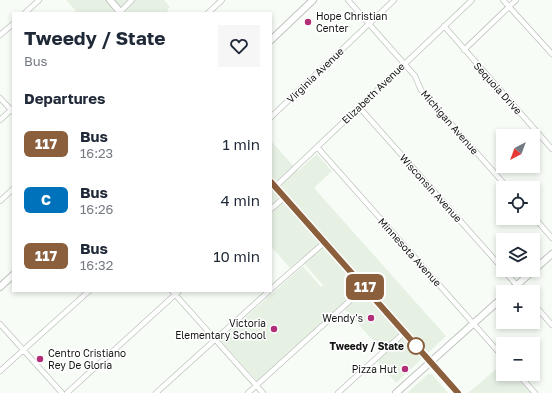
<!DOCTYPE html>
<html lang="en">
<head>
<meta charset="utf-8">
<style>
  :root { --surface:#fff; --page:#f6f6f7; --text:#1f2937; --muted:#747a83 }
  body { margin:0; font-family:"Golos Text",sans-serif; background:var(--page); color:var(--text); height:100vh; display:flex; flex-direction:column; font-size:15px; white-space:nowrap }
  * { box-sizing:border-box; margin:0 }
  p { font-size:13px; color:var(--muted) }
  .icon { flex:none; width:22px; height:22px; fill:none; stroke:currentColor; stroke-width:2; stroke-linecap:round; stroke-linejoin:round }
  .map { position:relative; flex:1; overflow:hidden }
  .panel { position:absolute; left:12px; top:12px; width:260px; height:280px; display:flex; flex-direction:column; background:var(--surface); border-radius:0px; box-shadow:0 2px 6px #0003 }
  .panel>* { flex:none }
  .badge { padding:0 8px; border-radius:6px; font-size:14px; line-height:26px }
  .needle { width:26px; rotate:221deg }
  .fabs { position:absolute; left:496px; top:129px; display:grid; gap:8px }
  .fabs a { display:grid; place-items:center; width:44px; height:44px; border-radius:0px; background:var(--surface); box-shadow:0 2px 6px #0003; font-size:20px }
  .map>.badge { position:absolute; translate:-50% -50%; box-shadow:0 0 0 2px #fff }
  h2 { padding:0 12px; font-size:15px; line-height:36px }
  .round { display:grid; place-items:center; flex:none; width:42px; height:42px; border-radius:0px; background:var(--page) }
  .head { display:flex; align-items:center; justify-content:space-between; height:68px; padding:0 12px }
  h1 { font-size:19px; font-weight:700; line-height:30px }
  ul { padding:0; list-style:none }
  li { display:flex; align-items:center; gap:12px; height:56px; padding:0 12px }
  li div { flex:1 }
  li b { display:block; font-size:15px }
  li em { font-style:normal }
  li .badge { min-width:44px; font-weight:700; text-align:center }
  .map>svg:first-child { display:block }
</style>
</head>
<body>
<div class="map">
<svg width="552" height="393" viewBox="0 0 552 393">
  <rect width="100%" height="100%" fill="#f7fdf6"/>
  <path fill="#e6f1e4" d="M66,0H164L170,7L167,10L169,13H74L76,11Z
    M271,141L298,171L317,154L332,171L314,188L446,336L396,383L377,361L385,354L341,305L257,381L220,340L303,266L321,287L323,285L300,259L290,268L271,246Z
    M503,363V374H515L532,393H468Z
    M428,374H432L448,393H407Z"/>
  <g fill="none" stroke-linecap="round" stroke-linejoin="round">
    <g stroke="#bfc4be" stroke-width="6">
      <path id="street" d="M348,0L415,76L421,90L508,188
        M503,0L552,54
        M25,13L39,0
        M119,13L132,0
        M208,13L222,0
        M444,26L552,149
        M0,35L13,24
        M464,50L516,0
        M0,98L13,112
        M359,107L503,269
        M271,117L394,0
        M0,120L12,109
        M317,147L503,357
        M275,187L472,0
        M0,201L13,189
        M271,209L285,197
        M533,216L552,238
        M503,270L523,292
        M271,289L325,242
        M172,291L263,393
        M533,303L552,325
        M0,324L62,393
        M0,371L89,291
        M518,374L535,393
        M67,393L179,291
        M156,393L269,291
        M248,393L365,287
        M338,393L405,332"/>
    </g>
    <g stroke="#bfc4be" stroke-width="8">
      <path id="secondary" d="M110,0L121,13
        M271,40L313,0
        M271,182L458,393
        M0,287L13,275
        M509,292L552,254
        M396,393L503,297"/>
    </g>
    <use href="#street" stroke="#fff" stroke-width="4.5"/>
    <use href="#secondary" stroke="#fff" stroke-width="6"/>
  </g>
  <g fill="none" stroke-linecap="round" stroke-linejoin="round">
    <g stroke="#fff" stroke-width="9">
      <path id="line" d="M271,182L458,393"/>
    </g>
    <use href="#line" stroke="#8b5e3c" stroke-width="6"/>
  </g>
  <g fill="#b22f78" stroke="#fff" stroke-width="1.5">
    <circle cx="308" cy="22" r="4"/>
    <circle cx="371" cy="318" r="4"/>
    <circle cx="274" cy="329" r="4"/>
    <circle cx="40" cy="359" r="4"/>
    <circle cx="405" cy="369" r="4"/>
  </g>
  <circle fill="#fff" stroke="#8b5e3c" stroke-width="2" cx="416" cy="346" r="8"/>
  <g text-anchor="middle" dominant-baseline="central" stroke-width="3" stroke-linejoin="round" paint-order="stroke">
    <g font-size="10" fill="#131513" stroke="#fff" text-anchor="end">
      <text x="316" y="16" text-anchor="start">Hope Christian<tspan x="316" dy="12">Center</tspan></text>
      <text x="363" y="318">Wendy's</text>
      <text x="266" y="323">Victoria<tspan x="266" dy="12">Elementary School</tspan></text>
      <text x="48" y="353" text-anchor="start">Centro Cristiano<tspan x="48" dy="12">Rey De Gloria</tspan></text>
      <text x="397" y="369">Pizza Hut</text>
    </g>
    <g font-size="10" fill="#131513" stroke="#fff">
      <text transform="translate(315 75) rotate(-44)">Virginia Avenue</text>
      <text transform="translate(498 88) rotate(48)">Sequoia Drive</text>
      <text transform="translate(373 93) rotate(-44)">Elizabeth Avenue</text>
      <text transform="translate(450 122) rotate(49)">Michigan Avenue</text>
      <text transform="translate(431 188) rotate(48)">Wisconsin Avenue</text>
      <text transform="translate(410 252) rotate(48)">Minnesota Avenue</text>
    </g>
    <g font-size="10" font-weight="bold" fill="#131513" stroke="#fff" text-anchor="end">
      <text x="404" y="346">Tweedy / State</text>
    </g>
  </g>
</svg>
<div class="fabs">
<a><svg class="needle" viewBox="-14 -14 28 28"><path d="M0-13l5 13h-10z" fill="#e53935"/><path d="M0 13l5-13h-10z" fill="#747a83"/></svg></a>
<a><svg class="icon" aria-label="locate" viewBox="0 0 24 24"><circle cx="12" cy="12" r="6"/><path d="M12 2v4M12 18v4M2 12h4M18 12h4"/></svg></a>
<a><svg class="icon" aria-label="layers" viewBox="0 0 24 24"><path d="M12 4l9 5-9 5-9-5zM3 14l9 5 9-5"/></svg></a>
<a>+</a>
<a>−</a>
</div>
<b class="badge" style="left:365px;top:287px;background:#8b5e3c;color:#fff">117</b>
<section class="panel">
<div class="head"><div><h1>Tweedy / State</h1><p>Bus</p></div><a class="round"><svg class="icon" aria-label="heart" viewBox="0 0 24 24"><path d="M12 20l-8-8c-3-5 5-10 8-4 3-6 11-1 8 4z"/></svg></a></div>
<h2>Departures</h2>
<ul>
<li><span class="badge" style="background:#8b5e3c;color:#fff">117</span><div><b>Bus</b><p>16:23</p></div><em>1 min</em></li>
<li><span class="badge" style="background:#0072bc;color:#fff">C</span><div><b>Bus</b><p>16:26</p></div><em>4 min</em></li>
<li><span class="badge" style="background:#8b5e3c;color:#fff">117</span><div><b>Bus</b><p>16:32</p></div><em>10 min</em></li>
</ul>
</section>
</div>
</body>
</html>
